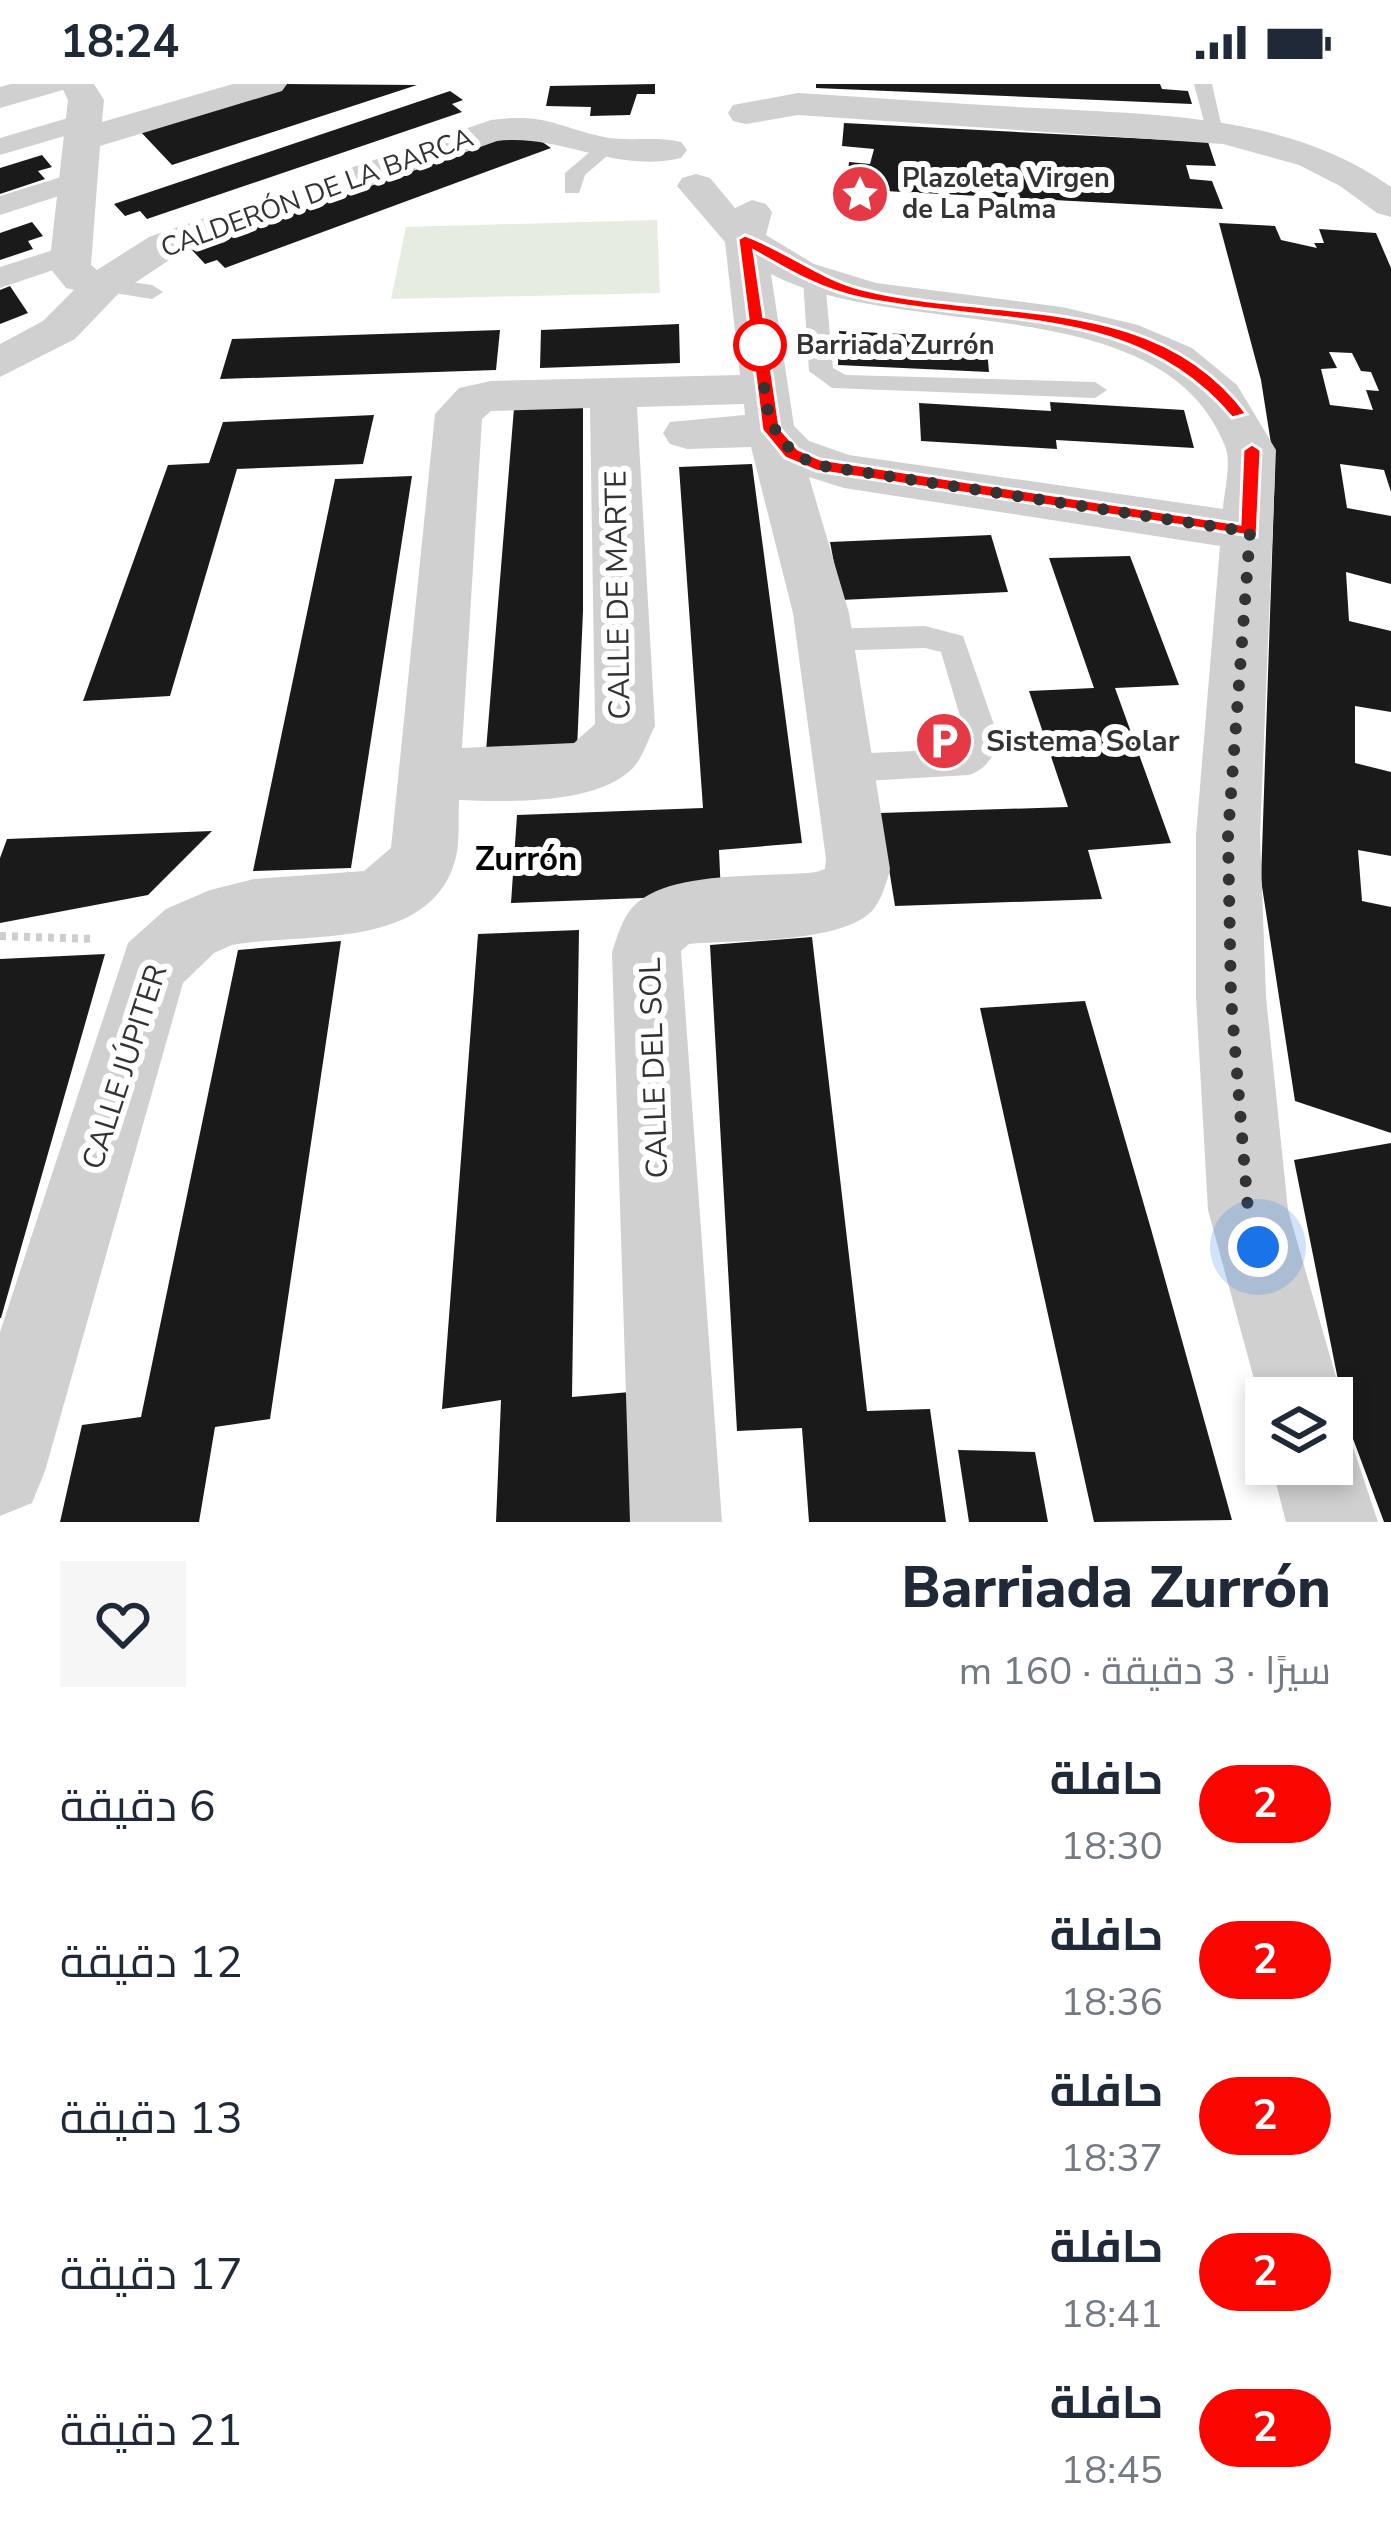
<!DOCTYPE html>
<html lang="ar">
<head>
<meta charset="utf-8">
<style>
  :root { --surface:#fff; --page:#f6f6f7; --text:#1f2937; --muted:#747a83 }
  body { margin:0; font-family:"Nunito Sans",Cairo,sans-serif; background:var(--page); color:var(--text); direction:rtl; height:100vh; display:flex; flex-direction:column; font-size:45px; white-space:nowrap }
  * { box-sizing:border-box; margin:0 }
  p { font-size:39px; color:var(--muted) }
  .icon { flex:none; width:66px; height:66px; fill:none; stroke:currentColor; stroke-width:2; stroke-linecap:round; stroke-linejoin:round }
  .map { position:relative; height:1438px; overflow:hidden; direction:ltr }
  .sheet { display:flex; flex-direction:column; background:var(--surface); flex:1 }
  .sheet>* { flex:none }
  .badge { padding:0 24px; border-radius:39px; font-size:42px; line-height:78px }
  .controls { position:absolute; left:1245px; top:1293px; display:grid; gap:24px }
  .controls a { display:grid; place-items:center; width:108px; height:108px; border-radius:0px; background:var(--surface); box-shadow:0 6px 18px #0003; font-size:60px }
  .you { position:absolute; width:60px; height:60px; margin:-30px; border:9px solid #fff; border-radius:50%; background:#1a73e8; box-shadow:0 0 0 18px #1a73e833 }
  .map>.badge { position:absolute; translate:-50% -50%; box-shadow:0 0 0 6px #fff }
  .round { display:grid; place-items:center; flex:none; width:126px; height:126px; border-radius:0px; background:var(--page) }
  .headline { display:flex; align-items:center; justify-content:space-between; height:204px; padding:0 60px }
  h1 { font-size:57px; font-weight:800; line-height:90px }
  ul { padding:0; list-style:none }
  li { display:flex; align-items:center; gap:36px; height:156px; padding:0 60px }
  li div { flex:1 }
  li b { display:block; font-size:45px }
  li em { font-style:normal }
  li .badge { min-width:132px; font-weight:700; text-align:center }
  .status { display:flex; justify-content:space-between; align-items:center; height:84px; padding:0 60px; background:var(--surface); direction:ltr }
  .status svg { height:33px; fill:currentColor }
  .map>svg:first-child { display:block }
</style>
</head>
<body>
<div class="status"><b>18:24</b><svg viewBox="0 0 49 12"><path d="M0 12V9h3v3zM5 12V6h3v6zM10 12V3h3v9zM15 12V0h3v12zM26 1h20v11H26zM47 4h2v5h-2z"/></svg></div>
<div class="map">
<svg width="1391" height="1438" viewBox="0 0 1391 1438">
  <rect width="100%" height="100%" fill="#fff"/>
  <path fill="#e6ecdf" d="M657,136L660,209L391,215L406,143Z"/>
  <path fill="#1a1a1a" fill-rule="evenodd" d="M284,0L417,1L172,81L138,45Z
    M655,0V10H637L630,31L590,32L591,23L546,22L550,2Z
    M816,0H1160L1162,5L1188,7L1192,20L816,4Z
    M450,7L463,16L452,20L462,28L147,135L140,127L125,132L114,120Z
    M844,39L1208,58L1216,82L1186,81L1190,95L1212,97L1223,125L846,105L849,78L870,80L874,65L842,62Z
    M525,46L551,64L225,184L217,176L205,180L192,166Z
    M42,71L52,83L38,87L45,95L0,110V84Z
    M32,138L43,152L28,157L33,165L0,176V149Z
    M1219,139L1275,142L1281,156L1317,164L1314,159H1324L1319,145L1376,149L1391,184V408L1384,386L1340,380L1347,424L1391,432V500L1346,488L1349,537L1391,547V628L1355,622V679L1391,688V772L1358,766L1362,817L1391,823V1049L1295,1017L1261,796L1275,385L1261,296ZM1329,268L1352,269L1361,287L1371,288L1379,307L1366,306L1373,326L1330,321L1321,285L1337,284Z
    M10,202L28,229L0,240V206Z
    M679,240L680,279L540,284L541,246Z
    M500,246L496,286L220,295L232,255Z
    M839,247L986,254L989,288L838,281Z
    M1050,318L1184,326L1194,364L1056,356L1057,365L921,357L919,319L1051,327Z
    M583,322V527L577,665L486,667L514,324Z
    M374,331L363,380L237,385L170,612L83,617L168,381L209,379L223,338Z
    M752,380L802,759L719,766L721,811L511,819L517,731L703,724L679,383Z
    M412,392L351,784L253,787L335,395Z
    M991,451L1008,508L841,516L830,458Z
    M1130,472L1179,601L1115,604L1171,759L1088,766L1102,815L895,822L880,729L1068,723L1029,607L1094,604L1049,474Z
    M212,747L148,811L0,839V774L7,755Z
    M579,846L572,1313L630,1308L632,1438H496L501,1316L442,1325L478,850Z
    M812,853L867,1327L930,1325L946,1438H809L802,1344L737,1347L710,861Z
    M341,857L270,1335L215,1343L199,1438H60L82,1341L141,1333L238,866Z
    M105,870L1,1234H0V875Z
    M1085,917L1151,1145L1232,1436L1094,1438L980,924Z
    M1391,1059V1438H1384L1346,1336L1294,1076Z
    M958,1366L1035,1368L1048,1438H969Z"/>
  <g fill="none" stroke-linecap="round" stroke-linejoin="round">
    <path stroke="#cdcdcd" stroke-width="8" stroke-dasharray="6 6" stroke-linecap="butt" d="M0,852L94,855"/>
    <path fill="#d0d0d0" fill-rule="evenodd" d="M1194,0H1212L1224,53L1207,49Z
      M598,61L615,65L585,91L579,109H565V89Z
      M814,189L825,196L833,284L846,291L1095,298L1107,306L1095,314L832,304L809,287L803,196Z
      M103,194L152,201L163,208L152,215L95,206L92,201Z
      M925,542L963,552L1000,658C993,673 985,686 969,691L847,698L836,694L831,684L836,674L847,670L960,665L967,656L941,568L925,564L826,567L816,564L811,556L816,548L826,545Z"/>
    <path fill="#d0d0d0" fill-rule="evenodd" d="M85,29L99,37L95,43L0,71V54Z
      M77,88L92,97L87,103L0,131V112Z
      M69,161L85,170L80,177L0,204V183Z"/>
    <path fill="#d0d0d0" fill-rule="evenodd" d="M11,0H94L104,16L102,38L233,0H287L282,7L100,62L91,181L97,186L149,153L491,36C546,29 554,42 604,53C629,58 656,52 681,58L687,66L681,74C616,90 560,49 497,57L177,171L118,210L75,255L0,293V260L43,237L74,206L66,204L49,183L68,16L63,6L0,24V3Z
      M798,9C878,14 957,20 1037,24C1158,31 1289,30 1391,103V133L1377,129L1340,102L1299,81L1223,60L798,31L746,40L733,37L728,29L733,21Z
      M696,90L710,94L735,124L752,116L766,120L772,128L766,151L814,180L876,199L1062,223L1138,241L1192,264L1237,301L1276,366L1260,751L1266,913L1288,1126L1342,1314L1332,1339V1314H1266V1339L1208,1126L1196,913V751L1220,462L844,404L809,393L849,529L890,785C887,798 881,817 872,827C840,860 733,856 689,860L681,867L722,1438H630L612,869C617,852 624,829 638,818C677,786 766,794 816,788L825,785L826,775L793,529L751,363L687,365L670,360L663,349L670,338L745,331L744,320L637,323L655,642C648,655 643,673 633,684C597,721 507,718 459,716C458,734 460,756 456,773C433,868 302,848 232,861L214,869L183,899L45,1387L32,1419L0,1432V1248L128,859L166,825L210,806L254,795L364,787L391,764L435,330L459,304L491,297L740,291L725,158L677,102L682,94ZM771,190C900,258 1163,203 1225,362C1232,379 1224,407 1223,425L849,371L809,357L794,342ZM590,324L595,640L574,659L462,664L482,335L491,327Z
      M1332,1342L1348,1348L1378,1438H1286L1271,1380H1332Z"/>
  </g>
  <path fill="#fa0500" stroke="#fff" stroke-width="3" d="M745,151C786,166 819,194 862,205C993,238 1156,206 1247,330L1232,334C1137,220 996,242 864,215C823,207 790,188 754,167L780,344L798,365L820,375L1240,440L1243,366L1252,360L1261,366L1257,453L816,387L785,374L762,346L738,155Z"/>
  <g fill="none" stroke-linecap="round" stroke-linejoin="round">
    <path stroke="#333" stroke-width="12" stroke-dasharray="0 21.6" d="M760,261C767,316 760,355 816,381L1250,448L1228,751L1231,914L1248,1126L1258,1163"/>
  </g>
  <defs>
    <g id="sight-disc" transform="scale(3)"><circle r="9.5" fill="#e63946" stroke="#fff"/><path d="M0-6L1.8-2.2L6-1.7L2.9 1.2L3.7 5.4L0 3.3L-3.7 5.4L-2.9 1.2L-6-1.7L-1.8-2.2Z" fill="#fff"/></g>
    <g id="parking-disc" transform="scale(3)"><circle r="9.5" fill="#e63946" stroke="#fff"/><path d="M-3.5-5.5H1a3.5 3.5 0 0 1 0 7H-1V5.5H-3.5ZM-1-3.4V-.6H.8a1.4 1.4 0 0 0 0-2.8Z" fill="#fff"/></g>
  </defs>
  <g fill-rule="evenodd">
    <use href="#sight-disc" x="860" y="110"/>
    <use href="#parking-disc" x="944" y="657"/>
  </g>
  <circle fill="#fff" stroke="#fa0500" stroke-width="6" cx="760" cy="261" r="24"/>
  <g text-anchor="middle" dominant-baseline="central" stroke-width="12" stroke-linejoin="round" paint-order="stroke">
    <g font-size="27" font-weight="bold" fill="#333" stroke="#fff" text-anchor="start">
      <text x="902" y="94">Plazoleta Virgen<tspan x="902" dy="31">de La Palma</tspan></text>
    </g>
    <g font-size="27" fill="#333" stroke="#fff">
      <text transform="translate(317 109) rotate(-20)">CALDERÓN DE LA BARCA</text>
    </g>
    <g font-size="27" font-weight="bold" fill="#333" stroke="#fff" text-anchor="start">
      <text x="796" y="261">Barriada Zurrón</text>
    </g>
    <g font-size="30" fill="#333" stroke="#fff">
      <text transform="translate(618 511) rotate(-91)">CALLE DE MARTE</text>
      <text transform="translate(125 983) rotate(-72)">CALLE JÚPITER</text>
      <text transform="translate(654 984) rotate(-92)">CALLE DEL SOL</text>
    </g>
    <g font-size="30" font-weight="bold" fill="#333" stroke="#fff" text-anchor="start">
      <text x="986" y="657">Sistema Solar</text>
    </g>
    <g font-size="33" font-weight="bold" fill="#000" stroke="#fff">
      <text x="526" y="775">Zurrón</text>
    </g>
  </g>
</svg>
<div class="controls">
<a><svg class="icon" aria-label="layers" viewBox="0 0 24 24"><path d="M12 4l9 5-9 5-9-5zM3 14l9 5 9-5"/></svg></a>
</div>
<div class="you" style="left:1258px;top:1163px"></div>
</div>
<section class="sheet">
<div class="headline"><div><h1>Barriada Zurrón</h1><p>سيرًا · 3 دقيقة · 160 m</p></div><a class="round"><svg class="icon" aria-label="heart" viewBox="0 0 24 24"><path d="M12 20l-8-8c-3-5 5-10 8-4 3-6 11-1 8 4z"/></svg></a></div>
<ul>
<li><span class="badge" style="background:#fa0500;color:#fff">2</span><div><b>حافلة</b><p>18:30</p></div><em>6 دقيقة</em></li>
<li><span class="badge" style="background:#fa0500;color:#fff">2</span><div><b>حافلة</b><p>18:36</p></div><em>12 دقيقة</em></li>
<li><span class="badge" style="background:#fa0500;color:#fff">2</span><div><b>حافلة</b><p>18:37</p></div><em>13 دقيقة</em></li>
<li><span class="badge" style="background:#fa0500;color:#fff">2</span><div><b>حافلة</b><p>18:41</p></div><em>17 دقيقة</em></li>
<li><span class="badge" style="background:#fa0500;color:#fff">2</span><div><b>حافلة</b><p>18:45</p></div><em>21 دقيقة</em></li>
</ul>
</section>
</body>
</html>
